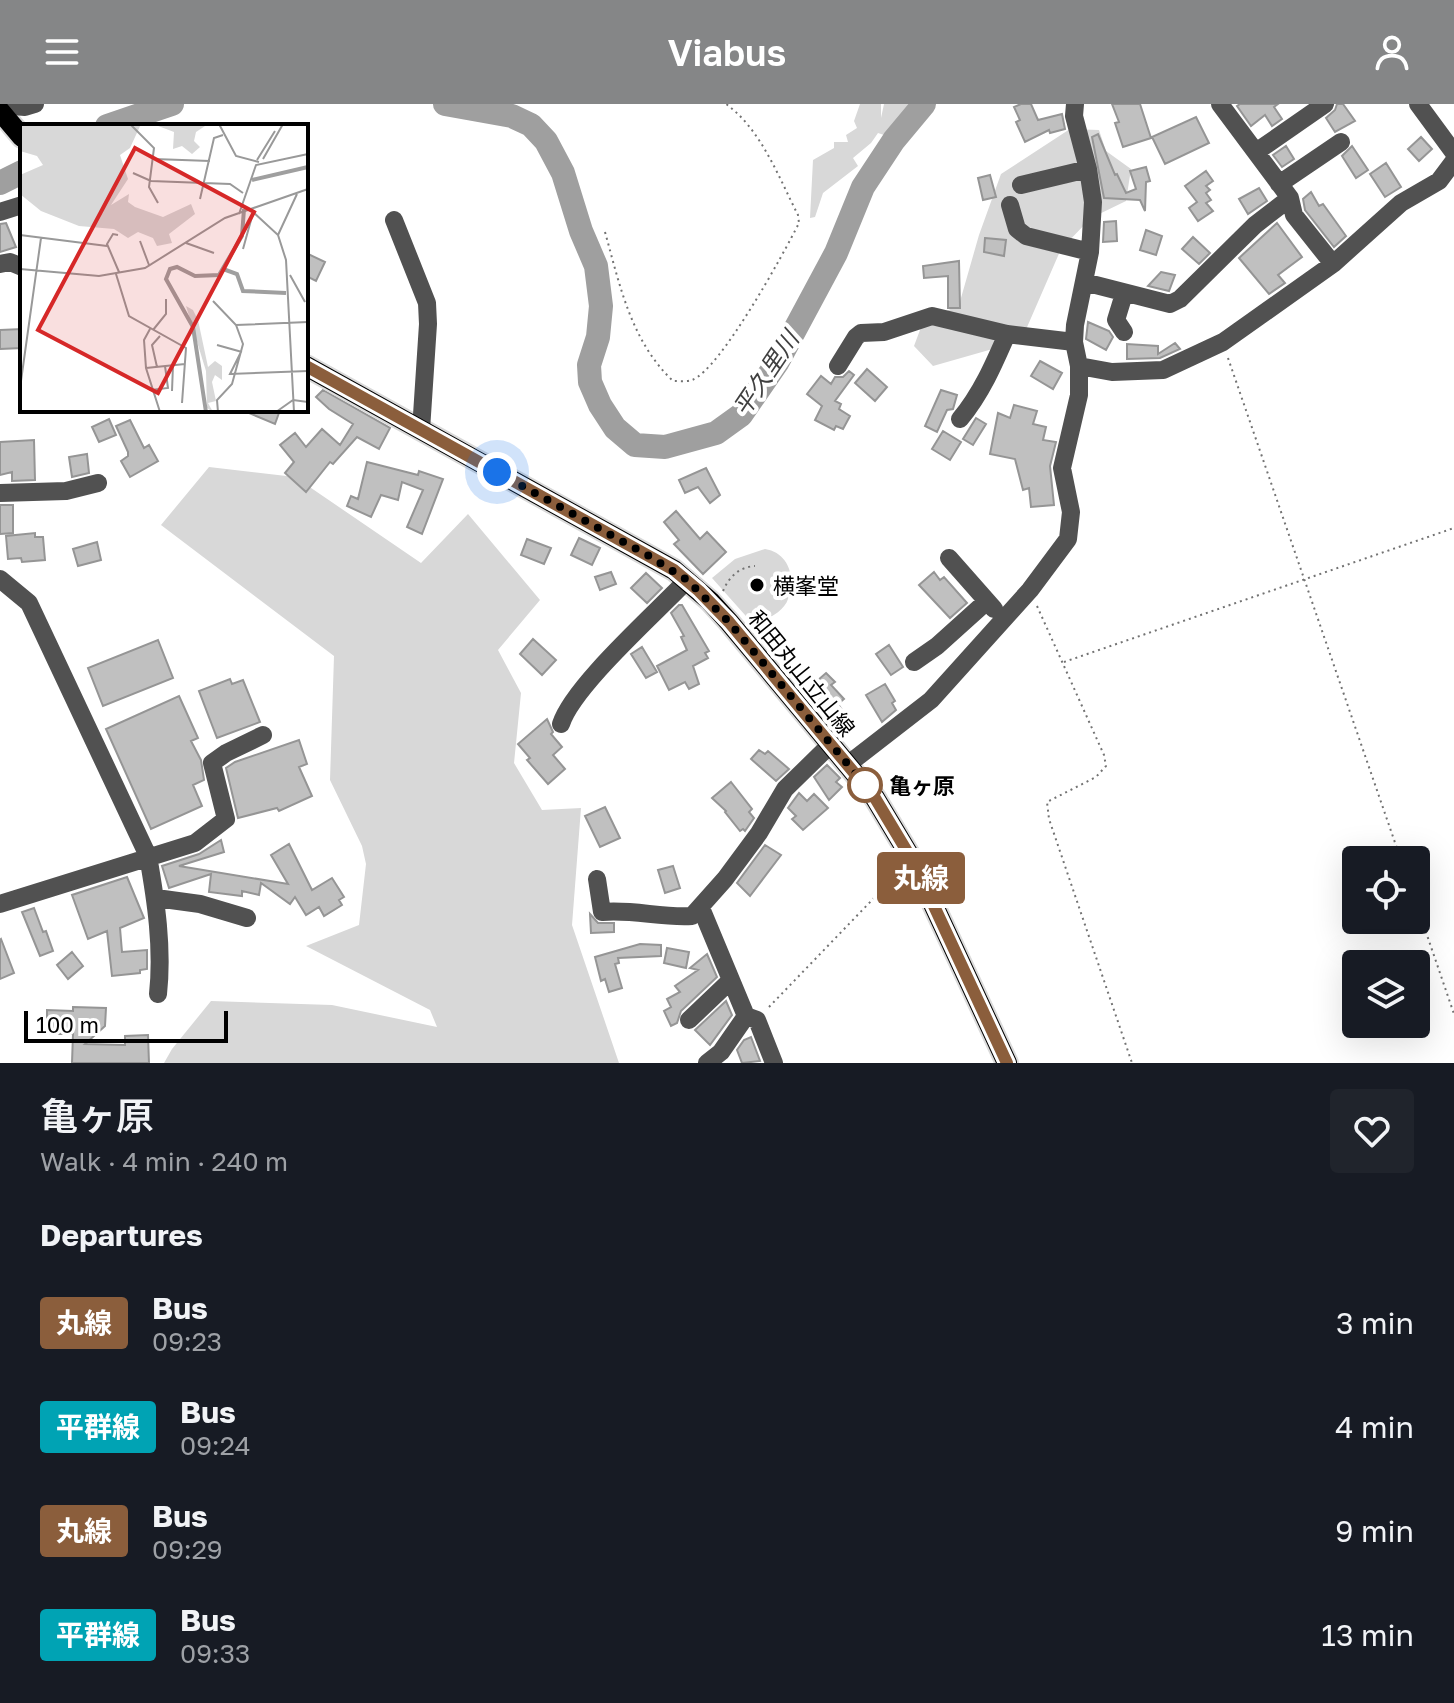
<!DOCTYPE html>
<html lang="en">
<head>
<meta charset="utf-8">
<style>
  :root { --surface:#171b24; --page:#20242c; --text:#f1f3f6; --muted:#9ea1a6; --accent:#858687 }
  body { margin:0; font-family:"Golos Text","Noto Sans JP",sans-serif; background:var(--page); color:var(--text); height:100vh; display:flex; flex-direction:column; font-size:30px; white-space:nowrap }
  * { box-sizing:border-box; margin:0 }
  p { font-size:26px; color:var(--muted) }
  .icon { flex:none; width:44px; height:44px; fill:none; stroke:currentColor; stroke-width:2; stroke-linecap:round; stroke-linejoin:round }
  .map { position:relative; height:959px; overflow:hidden }
  .details { display:flex; flex-direction:column; background:var(--surface); flex:1 }
  .details>* { flex:none }
  .badge { padding:0 16px; border-radius:6px; font-size:28px; line-height:52px }
  .controls { position:absolute; left:1342px; top:742px; display:grid; gap:16px }
  .controls a { display:grid; place-items:center; width:88px; height:88px; border-radius:8px; background:var(--surface); box-shadow:0 8px 32px #0002; font-size:40px }
  .scale { position:absolute; left:24px; bottom:20px; width:204px; box-sizing:border-box; padding-left:8px; border:4px solid #000; border-top:0; font-size:22px; line-height:28px; white-space:nowrap; color:#000; -webkit-text-stroke:6px #fff; paint-order:stroke }
  .you { position:absolute; width:40px; height:40px; margin:-20px; border:6px solid #fff; border-radius:50%; background:#1a73e8; box-shadow:0 0 0 12px #1a73e833 }
  .map>.badge { position:absolute; translate:-50% -50%; box-shadow:0 0 0 4px #fff }
  h2 { padding:0 40px; font-size:30px; line-height:72px }
  .round { display:grid; place-items:center; flex:none; width:84px; height:84px; border-radius:8px; background:var(--page) }
  .summary { display:flex; align-items:center; justify-content:space-between; height:136px; padding:0 40px }
  h1 { font-size:38px; font-weight:600; line-height:60px }
  ul { padding:0; list-style:none }
  li { display:flex; align-items:center; gap:24px; height:104px; padding:0 40px }
  li div { flex:1 }
  li b { display:block; font-size:30px }
  li em { font-style:normal }
  li .badge { min-width:88px; font-weight:700; text-align:center }
  header { display:flex; justify-content:space-between; align-items:center; height:104px; padding:0 40px; background:var(--accent); color:#fff; font-size:36px; font-weight:600 }
  .map>svg:first-child { display:block }
</style>
</head>
<body>
<header><svg class="icon" aria-label="menu" viewBox="0 0 24 24"><path d="M4 6h16M4 12h16M4 18h16"/></svg>Viabus<svg class="icon" aria-label="person" viewBox="0 0 24 24"><circle cx="12" cy="8" r="4"/><path d="M4 21q1-7 8-7t8 7"/></svg></header>
<div class="map">
<svg width="1454" height="959" viewBox="0 0 1454 959">
  <rect width="100%" height="100%" fill="#fff"/>
  <path fill="#d8d8d8" d="M860,0H881V14L884,0H919L900,23L893,25L887,32L878,29L871,39L853,54L858,62L823,89L815,113L810,114L813,56L834,44V38H848L846,31L857,24L854,17Z
    M1070,25L1099,26L1106,47L1131,65L1126,97L1091,114L1061,145L1021,237L933,262L914,242L923,218L959,201L979,131L1001,70Z
    M209,363L295,373L421,459L468,410L540,496L498,546L521,589L514,659L542,706L581,704L572,821L619,959H164L172,945L211,897L332,901L437,923L430,906L306,842L359,821L366,760L362,742L330,676L334,552L161,421Z
    M765,445C789,449 796,473 788,495C784,508 765,517 753,520L712,474L735,455Z"/>
  <g fill="none" stroke-linecap="round" stroke-linejoin="round">
    <path stroke="#9f9f9f" stroke-width="4" d="M461,0V3"/>
    <path stroke="#9f9f9f" stroke-width="24" d="M445,0L512,12L531,21L546,37L563,69L581,127L596,162L601,202L598,233L589,261L590,278L600,301L615,324L635,341L665,343L716,329L741,311L777,259L836,149L863,83L894,36L924,0
      M107,22L172,0
      M0,79L22,68"/>
  </g>
  <path fill="#c0c0c0" stroke="#959595" stroke-width="2" d="M1021,0H1031L1038,16L1062,10L1065,25L1050,29L1049,26L1025,38L1016,18L1020,16L1014,3Z
    M1112,0H1140L1151,34L1123,43L1115,19L1119,18Z
    M1240,0H1278L1274,3L1282,15L1272,22L1265,11L1251,22L1237,2Z
    M1337,0H1343L1355,17L1335,28L1326,14L1335,6Z
    M1196,13L1209,39L1165,60L1152,33Z
    M1098,30L1115,71L1117,70L1126,89L1136,85L1130,67L1146,63L1150,77L1146,78L1145,107L1140,96L1104,94L1092,33Z
    M1421,33L1432,45L1419,57L1408,45Z
    M1286,42L1294,55L1282,63L1273,51Z
    M1352,42L1368,66L1356,74L1342,52Z
    M1386,59L1401,83L1385,93L1370,70Z
    M1206,67L1213,77L1206,82L1210,86L1206,89L1211,96L1206,99L1213,107L1198,117L1189,104L1197,98L1185,82Z
    M990,71L996,93L983,96L978,74Z
    M1259,84L1267,97L1248,110L1239,95Z
    M1311,88L1319,102L1323,100L1346,132L1334,143L1305,106L1303,95Z
    M1116,117L1117,137L1103,138L1104,118Z
    M6,119L16,143L0,148V120Z
    M1277,119L1302,153L1278,171L1285,179L1269,190L1239,154Z
    M1146,126L1162,132L1156,151L1140,146Z
    M1193,133L1210,149L1199,160L1182,145Z
    M985,134L1006,136L1004,152L984,148Z
    M306,149L325,158L316,177L306,172Z
    M959,157L960,204H948V172L924,174L923,162Z
    M1161,168L1175,171L1169,187L1148,182Z
    M1088,218L1109,227L1113,233L1106,246L1086,235Z
    M22,225V244L0,245V226Z
    M1175,239L1180,245L1160,254L1127,255V240L1158,242V250Z
    M1040,257L1062,269L1053,285L1031,272Z
    M867,265L887,283L875,297L855,279Z
    M849,267L854,271L835,297L841,300L839,305L850,312L843,325L836,322L834,326L815,316L822,302L807,290L821,272L831,280L835,273H843Z
    M323,286L390,324L379,345L357,333L333,360L330,358L306,388L285,369L294,358L280,341L295,329L306,343L322,325L340,341L353,320L329,305L316,293Z
    M941,286L957,291L953,305L947,306L937,328L925,322Z
    M1014,301L1037,307L1033,320L1046,323L1043,336L1056,338L1050,362L1054,401L1031,403L1029,384L1023,386L1015,355L990,350L998,309L1010,314Z
    M242,306H280L275,320Z
    M976,314L986,320L973,341L963,335Z
    M109,315L116,331L99,338L92,323Z
    M130,316L144,344L149,341L158,357L130,373L121,357L128,352V348L116,322Z
    M943,327L961,338L950,356L932,345Z
    M34,336L35,376L12,377V368L0,371V338Z
    M87,350L89,369L72,373L69,353Z
    M367,358L418,371L419,367L443,375L422,430L407,423L423,386L402,378L398,396L381,391L371,413L347,402L351,392L358,395Z
    M706,364L720,391L710,399L698,383L685,389L679,376Z
    M0,401H13V429L0,430Z
    M676,407L700,435L707,428L726,448L703,470L674,440L679,436L664,418Z
    M35,429V433H43L45,456L22,458L21,454L8,455L6,432Z
    M579,434L600,444L592,461L571,451Z
    M527,435L551,444L544,460L521,451Z
    M97,438L101,456L78,462L73,445Z
    M611,468L616,480L600,486L595,473Z
    M934,468L940,476L944,473L967,499L950,514L919,481Z
    M646,469L662,484L647,499L631,484Z
    M679,501H682L709,547L705,549L708,554L693,562L699,580L689,585L685,578L669,586L657,562L687,546L681,533L684,532L671,509Z
    M533,535L556,556L542,571L520,550Z
    M158,536L173,574L103,602L88,564Z
    M889,541L903,563L891,571L876,550Z
    M642,543L657,568L646,574L631,550Z
    M826,569L835,578L831,581L844,595L838,600L846,612L834,623L811,596L825,584L818,576Z
    M230,575L232,580L243,576L260,618L217,634L199,587Z
    M885,580L895,597L892,599L896,606L882,618L866,591Z
    M179,592L198,634L191,637L201,656L204,676L193,681L202,702L151,725L106,625Z
    M547,615L553,628L551,630L562,643L553,651L565,665L548,680L527,656L530,654L518,640Z
    M299,636L307,660L299,663L312,692L279,707L277,704L238,714L226,664L235,658Z
    M759,646L765,650L768,647L789,665L776,677L751,655Z
    M827,661L840,674L836,678L842,683L829,696L814,673Z
    M731,678L752,705L749,708L754,714L745,727L743,725L740,727L725,708L726,707L712,694Z
    M799,689L807,697L814,690L828,704L803,726L792,715L796,712L788,704Z
    M605,703L620,734L600,743L585,712Z
    M221,736L224,748L179,762L288,780L271,751L289,740L312,786L332,774L344,793L339,796L342,801L324,812L319,803L306,811L295,793L290,800L261,779L259,791L242,787V792L209,788L211,770L169,784L162,762L199,750Z
    M765,741L781,751L750,792L737,779Z
    M673,762L680,784L665,789L658,766Z
    M127,773L144,814L120,824L122,848L147,846V865L140,866V869L112,872L107,827L88,835L72,791Z
    M34,804L43,828L46,827L53,847L40,852L22,808Z
    M590,810L598,819H614V828L591,829Z
    M1,835L14,869L0,875V836Z
    M640,840L661,841V852L618,854L619,859L615,860L622,884L609,888L605,875L601,877L595,853Z
    M667,844L689,848L686,864L664,859Z
    M72,848L83,862L68,875L57,861Z
    M707,850L717,873L681,907L677,919L671,922L664,907L671,903L667,895L680,888L675,882L698,866L690,864Z
    M726,897L732,911L710,941L695,926Z
    M73,903L106,904L105,922L85,940L125,941V932L148,931L149,959H72L73,930H47V906L73,907Z
    M751,933L760,957L742,959L737,946L744,936Z"/>
  <g fill="none" stroke-linecap="round" stroke-linejoin="round">
    <g stroke="#dbdbdb" stroke-width="24">
      <path id="major" d="M0,7L22,33
        M306,262L674,466L710,497L729,518L875,694L914,759L1007,959"/>
    </g>
    <path stroke="#737373" stroke-width="2" stroke-dasharray="2 4" stroke-linecap="butt" d="M605,128C620,182 631,237 673,277C679,277 687,278 692,276C720,266 784,149 799,119L798,111C779,74 761,25 726,0
      M1228,254L1401,756
      M723,487C729,473 739,463 755,462
      M1037,502L1104,651L1106,662L1096,673L1047,698L1049,715L1132,959
      M1064,558L1454,424
      M1416,799L1454,910
      M769,903L900,767"/>
    <path stroke="#515151" stroke-width="18" d="M1220,0L1290,94L1294,111L1333,160
      M1418,0L1454,49
      M13,2L25,3L35,0
      M1256,48L1325,0
      M1279,80L1341,38
      M1021,81L1088,65
      M1010,101L1017,125L1026,132L1090,148
      M0,108L22,101
      M394,116L427,199L428,220L421,326
      M0,160L10,158L22,163
      M1084,178L1170,200L1180,195L1255,121L1290,94
      M1124,228L1116,216L1124,190
      M838,262L856,233L861,229L884,228L932,212L1007,230L1074,238
      M1079,262L1112,268L1163,266L1223,238L1333,160L1401,99L1439,77L1454,57
      M960,315C981,290 994,260 1007,230
      M0,389L66,387L98,379
      M949,454L994,505
      M0,475L29,499L148,752C156,797 163,844 158,890
      M914,558L937,542L987,497
      M561,620C573,582 656,509 687,476
      M847,661L931,596L1030,486L1068,435L1071,408L1062,364L1079,291V262L1074,238L1075,221L1090,148L1093,98L1088,65L1074,12L1075,0
      M597,775L602,808C633,805 661,814 692,812L725,775L759,729L785,685L830,641
      M156,794L200,800L247,814
      M0,800L195,739L226,715L212,659L226,649L263,631
      M701,804L746,912L757,916L774,959
      M689,916L731,876
      M707,959L721,948L746,912"/>
    <use href="#major" stroke="#000" stroke-width="20"/>
  </g>
  <g fill="none" stroke-linecap="round" stroke-linejoin="round">
    <g stroke="#fff" stroke-width="18">
      <path id="line" d="M306,262L674,466L699,487L729,518L875,694L914,759L1007,959"/>
    </g>
    <use href="#line" stroke="#8b5e3c" stroke-width="12"/>
    <path stroke="#000" stroke-width="8" stroke-dasharray="0 14.4" d="M497,368L649,452L687,476L729,518L865,681"/>
  </g>
  <circle fill="#000" stroke="#fff" stroke-width="3" cx="757" cy="481" r="8"/>
  <circle fill="#fff" stroke="#8b5e3c" stroke-width="4" cx="865" cy="681" r="16"/>
  <g text-anchor="middle" dominant-baseline="central" stroke-width="8" stroke-linejoin="round" paint-order="stroke">
    <g font-size="22" fill="#000" stroke="#fff" text-anchor="start">
      <text x="773" y="481">横峯堂</text>
    </g>
    <g font-size="22" fill="#000" stroke="#fff">
      <text transform="translate(802 569) rotate(51)">和田丸山立山線</text>
    </g>
    <g font-size="22" font-weight="bold" fill="#000" stroke="#fff" text-anchor="start">
      <text x="889" y="681">亀ヶ原</text>
    </g>
    <g font-size="24" font-style="italic" fill="#404040" stroke="#fff">
      <text transform="translate(765 269) rotate(-56)">平久里川</text>
    </g>
  </g>
  <g transform="translate(20 20)">
    <rect width="288" height="288" fill="#fff"/>
    <path d="M0,0H121L110,24L100,31L108,55L91,81L109,70L108,78L115,83L143,93L171,80L175,90L149,110L152,119L137,122L133,114L118,108L108,114L94,105L59,102L21,87L0,70V51L23,41L17,32L0,27ZM188,0L176,8L174,17L180,23L172,30L162,22L153,25L154,8L133,0ZM166,182L173,186L178,196L188,243L195,237L202,242V256L195,251L192,258L196,277L188,279L193,288L187,284L186,247Z" fill="#d8d8d8"/>
    <path fill="none" stroke="#9f9f9f" stroke-width="4" d="M232,56L288,43M203,145L217,150L223,167L266,169M186,288L173,203L146,155L150,145L157,143L175,152L199,151L222,112L224,85"/>
    <path fill="none" stroke="#999" stroke-width="2" d="M110,0L134,24L129,63L138,79M199,0L216,32L239,38M134,35L190,37M243,35L263,0M237,36L255,7M113,49L131,57L210,60L223,69M180,75L194,14L203,11M233,88L258,111L266,136L274,288M219,90L236,41L288,30M0,111L87,122M98,111L93,110L87,120L99,148M258,111L277,70M120,117L129,141M166,119L194,129M223,125L233,89M0,145L79,152L125,144L205,94L288,65M96,150L109,192L166,224L162,279M270,151L285,178M193,177L216,201L223,220L212,260L197,276L198,288M216,201L288,198M130,205L124,216L126,244L140,288M133,206L146,190V175M197,221L222,228M221,228L210,250L288,247M137,243L132,221L140,212M126,244L165,240M0,264L21,114M131,266L148,264L145,242M152,267L153,241M256,288L273,276L288,278"/>
    <path fill="#d62828" fill-opacity="0.15" stroke="#d62828" stroke-width="4" d="M115,24L234,88L138,269L18,206Z"/>
    <rect width="288" height="288" fill="none" stroke="#000" stroke-width="4"/>
  </g>
</svg>
<div class="controls">
<a><svg class="icon" aria-label="locate" viewBox="0 0 24 24"><circle cx="12" cy="12" r="6"/><path d="M12 2v4M12 18v4M2 12h4M18 12h4"/></svg></a>
<a><svg class="icon" aria-label="layers" viewBox="0 0 24 24"><path d="M12 4l9 5-9 5-9-5zM3 14l9 5 9-5"/></svg></a>
</div>
<div class="scale">100 m</div>
<div class="you" style="left:497px;top:368px"></div>
<b class="badge" style="left:921px;top:774px;background:#8b5e3c;color:#fff">丸線</b>
</div>
<section class="details">
<div class="summary"><div><h1>亀ヶ原</h1><p>Walk · 4 min · 240 m</p></div><a class="round"><svg class="icon" aria-label="heart" viewBox="0 0 24 24"><path d="M12 20l-8-8c-3-5 5-10 8-4 3-6 11-1 8 4z"/></svg></a></div>
<h2>Departures</h2>
<ul>
<li><span class="badge" style="background:#8b5e3c;color:#fff">丸線</span><div><b>Bus</b><p>09:23</p></div><em>3 min</em></li>
<li><span class="badge" style="background:#00a3b4;color:#fff">平群線</span><div><b>Bus</b><p>09:24</p></div><em>4 min</em></li>
<li><span class="badge" style="background:#8b5e3c;color:#fff">丸線</span><div><b>Bus</b><p>09:29</p></div><em>9 min</em></li>
<li><span class="badge" style="background:#00a3b4;color:#fff">平群線</span><div><b>Bus</b><p>09:33</p></div><em>13 min</em></li>
</ul>
</section>
</body>
</html>
